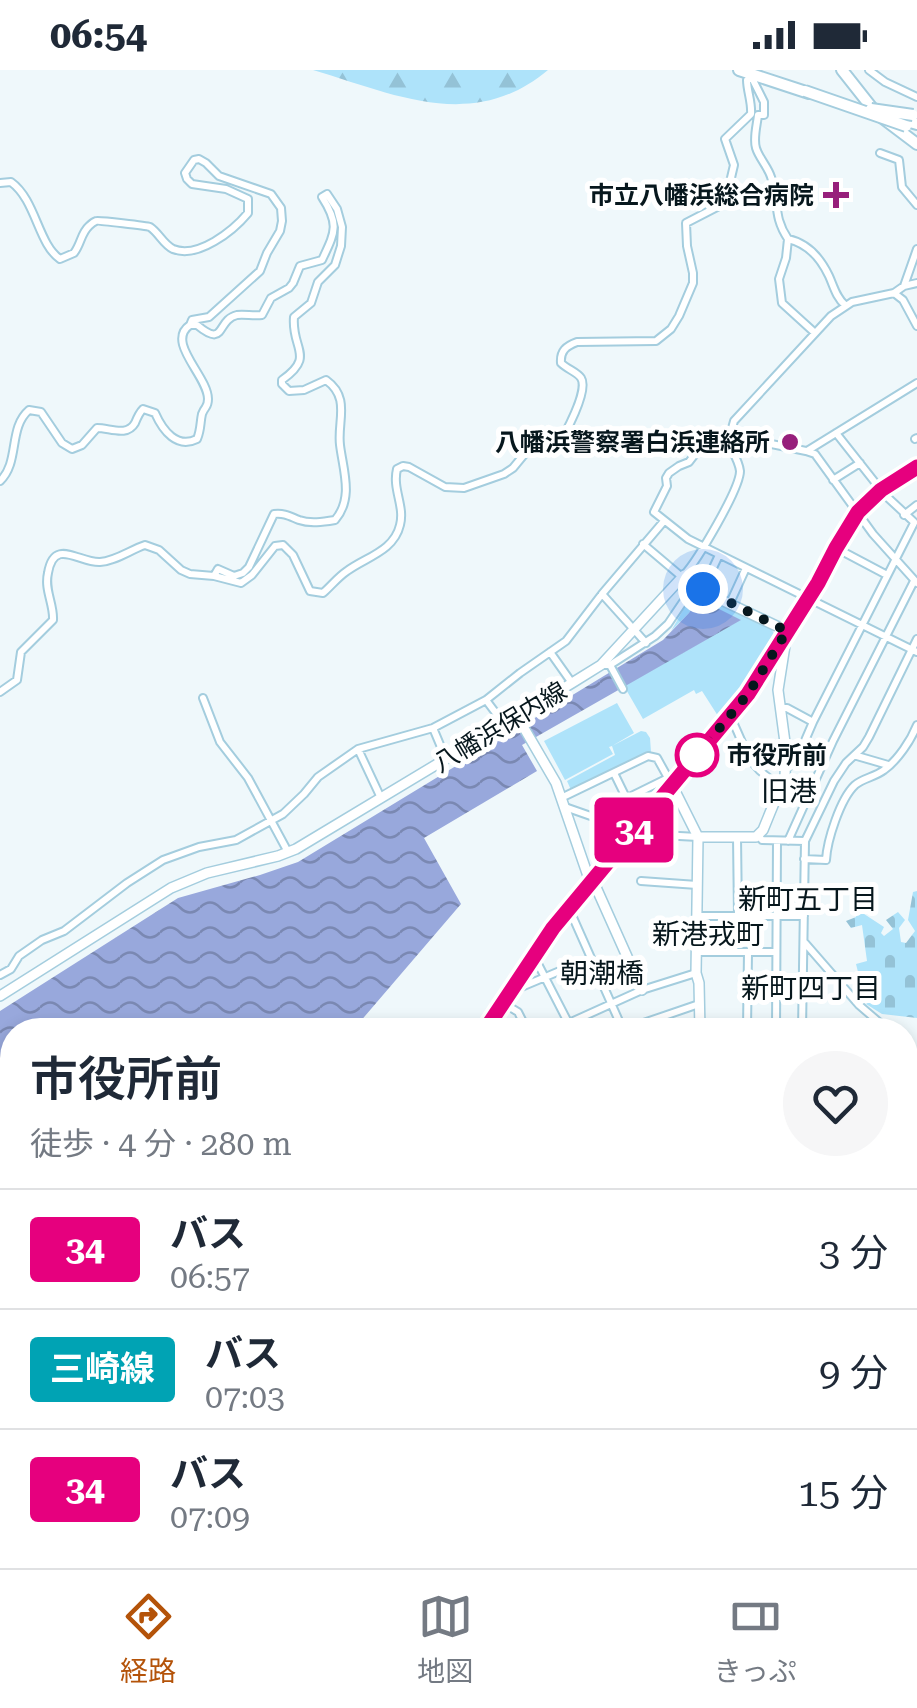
<!DOCTYPE html>
<html lang="ja">
<head>
<meta charset="utf-8">
<style>
  :root { --surface:#fff; --page:#f6f6f7; --text:#1f2937; --muted:#747a83; --line:#e0e1e3; --accent:#b45309 }
  body { margin:0; font-family:"Roboto Serif","Noto Sans JP",serif; background:var(--page); color:var(--text); height:100vh; display:flex; flex-direction:column; font-size:38px; white-space:nowrap }
  * { box-sizing:border-box; margin:0 }
  p { font-size:32px; color:var(--muted) }
  .icon { flex:none; width:55px; height:55px; fill:none; stroke:currentColor; stroke-width:2; stroke-linecap:round; stroke-linejoin:round }
  .map { position:relative; flex:1; overflow:hidden }
  .panel { position:absolute; left:0px; top:948px; width:918px; height:552px; display:flex; flex-direction:column; background:var(--surface); border-radius:40px 40px 0 0; box-shadow:0 5px 15px #0003 }
  .panel>* { flex:none }
  .badge { padding:0 20px; border-radius:8px; font-size:35px; line-height:65px }
  .you { position:absolute; width:50px; height:50px; margin:-25px; border:8px solid #fff; border-radius:50%; background:#1a73e8; box-shadow:0 0 0 15px #1a73e833 }
  .map>.badge { position:absolute; translate:-50% -50%; box-shadow:0 0 0 5px #fff }
  .round { display:grid; place-items:center; flex:none; width:105px; height:105px; border-radius:52px; background:var(--page) }
  .head { display:flex; align-items:center; justify-content:space-between; height:170px; padding:0 30px }
  h1 { font-size:48px; font-weight:600; line-height:75px }
  ul { padding:0; list-style:none }
  li { display:flex; align-items:center; gap:30px; height:120px; padding:0 30px; border-top:2px solid var(--line) }
  li div { flex:1 }
  li b { display:block; font-size:38px }
  li em { font-style:normal }
  li .badge { min-width:110px; font-weight:700; text-align:center }
  .status { display:flex; justify-content:space-between; align-items:center; height:70px; padding:0 50px; background:var(--surface); direction:ltr }
  .status svg { height:28px; fill:currentColor }
  .menu { display:flex; justify-content:space-around; align-items:center; height:140px; border-top:2px solid var(--line); background:var(--surface); font-size:28px; color:var(--muted) }
  .menu a { display:grid; justify-items:center; gap:5px }
  .menu .selected { color:var(--accent) }
  .map>svg:first-child { display:block }
</style>
</head>
<body>
<div class="status"><b>06:54</b><svg viewBox="0 0 49 12"><path d="M0 12V9h3v3zM5 12V6h3v6zM10 12V3h3v9zM15 12V0h3v12zM26 1h20v11H26zM47 4h2v5h-2z"/></svg></div>
<div class="map">
<svg width="917" height="1498" viewBox="0 0 917 1498">
  <defs>
    <pattern id="forest-firs" width="22" height="20" patternUnits="userSpaceOnUse" patternTransform="scale(2.5)"><rect width="22" height="20" fill="#aee3fa"/><path d="M5 1l3.5 6h-7zM16 11l3.5 6h-7z" fill="#94c2d6"/></pattern>
    <pattern id="cemetery-stones" width="16" height="16" patternUnits="userSpaceOnUse" patternTransform="scale(2.5)"><rect width="16" height="16" fill="#aee3fa"/><path d="M2 7V4a2 2 0 0 1 4 0v3zM10 15v-3a2 2 0 0 1 4 0v3z" fill="#94c2d6"/></pattern>
    <pattern id="water-waves" width="16" height="10" patternUnits="userSpaceOnUse" patternTransform="scale(2.5)"><rect width="16" height="10" fill="#98a8dc"/><path d="M0 5q4-4 8 0t8 0" fill="none" stroke="#7a88b2"/></pattern>
  </defs>
  <rect width="100%" height="100%" fill="#eff8fb"/>
  <path fill="url(#forest-firs)" d="M313,0H548C473,63 394,24 313,0Z
    M392,1488H537L530,1498H365Z"/>
  <path fill="url(#cemetery-stones)" d="M917,821V948L882,944L866,934L873,930L874,919L862,902H858L856,894L867,891L862,855L851,858L846,851L856,847L858,840L884,857L881,863L884,866L893,859L886,850L898,842L905,850L899,858L901,872L906,873L915,861L908,850L913,822Z"/>
  <path fill="#aee3fa" d="M698,523L768,556C773,562 776,563 775,571C771,590 732,632 718,646L702,621L696,624L694,620L643,649L624,616L740,550L696,532L689,543L671,561L689,530Z
    M617,633L634,663L612,676L641,661L646,662L650,668L651,682L571,720L567,711L615,685L612,676L609,677L613,684L565,710L544,671Z"/>
  <path fill="url(#water-waves)" d="M701,530L741,550L522,675L537,701L424,768L461,834L353,960H12V1092L0,1099V941L178,828L260,805L298,792L663,570L689,543L696,532Z
    M0,1194L12,1205V1488H185V1494H163L151,1498H0Z"/>
  <g fill="none" stroke-linecap="round" stroke-linejoin="round">
    <path stroke="#98a8dc" stroke-width="11" d="M725,1498L726,1488"/>
    <path stroke="#344281" stroke-width="2.5" stroke-dasharray="12 10" stroke-linecap="butt" d="M0,1038L12,1031
      M0,1205L4,1203"/>
    <g stroke="#a4cdde" stroke-width="10">
      <path id="street" d="M869,0L885,12L917,27
        M750,8L753,10L764,32V45H758C757,55 753,68 756,78C759,88 768,97 771,107C780,132 772,145 788,169C806,173 820,187 829,206C834,217 836,227 845,235
        M880,83L899,90L902,117L917,135
        M0,113L11,112C36,130 38,174 60,189L74,183C81,174 81,163 89,156C91,154 93,152 96,151C98,150 147,156 150,157C159,163 163,174 173,179C198,189 233,161 248,143V129L226,119L192,114L187,109L185,103L194,90L199,89L206,93L219,106L271,124L281,138L282,151L280,161L267,183L260,201L209,247L192,250L190,255C165,272 208,306 208,329C208,338 205,336 202,344C200,353 201,360 197,369C177,379 163,361 155,343L143,339C139,343 137,348 135,353C127,367 110,358 97,358L82,375L72,379L62,373L41,342L29,340C8,358 20,392 0,411
        M788,169L786,188L779,209L782,233L815,263
        M904,216L917,179
        M894,223L903,230L917,256
        M190,255H197C226,279 216,250 237,245C244,244 254,246 262,245L271,228L289,218L293,213L300,196L322,190C335,162 340,155 322,127L327,124L337,139L342,157L341,176L335,195L318,212L311,233L294,247C291,279 316,286 282,310V314L289,321L304,320L326,310C351,328 337,351 340,375C343,400 354,428 335,450C323,452 310,454 299,450C289,446 285,443 274,444L249,497L243,503L234,506L218,499L214,506
        M836,363L885,425L914,452
        M915,369L917,368
        M807,381L917,313
        M833,410L860,393
        M904,445L917,435
        M643,474L682,507
        M836,478L887,505
        M684,505C697,491 740,419 740,401C739,391 732,381 728,372L734,351L831,246L852,232L894,223L904,216L917,213
        M917,513L873,464L815,384L806,381L712,362L689,392L679,396L669,403L666,408L667,416L654,442L688,469L917,582
        M703,519L719,485
        M602,524L646,573
        M730,533L746,498
        M550,582L572,613
        M601,595H610L655,566L668,554L691,520L696,518
        M610,595L623,619
        M0,622L17,610L21,582L53,550C54,534 44,520 48,503C54,467 79,493 100,492C116,491 130,480 145,475L159,480L181,500L190,504L214,506L241,513L252,505L275,476L283,475L293,485L310,521L323,523C331,516 338,507 347,501C366,487 394,481 400,455C405,436 392,419 397,399L403,396L409,397L445,417L464,418L504,404L513,398L527,381L536,377L556,376C565,366 589,320 581,308C577,302 567,299 561,293C560,281 566,276 577,272L656,271L671,259L679,246L693,213V203L687,176L686,153L717,137L726,129L734,95L725,69L751,44C752,32 747,21 747,10L750,8
        M203,628L220,672L248,708L288,782
        M486,630L504,654
        M780,638H787L813,652
        M730,646C748,681 744,694 781,716
        M433,658L446,689
        M358,679L381,728
        M857,686L888,695
        M786,696H790L797,689L813,652L914,453
        M614,703L635,746L641,751
        M561,728L648,686L657,688L672,715
        M565,737L642,764L698,767
        M593,745L668,708
        M759,766L762,770L805,771
        M737,767L738,846
        M788,771L833,671L914,511
        M804,789L826,790C827,771 840,729 855,715C863,708 875,707 884,700C898,690 911,670 917,655
        M641,811L697,815
        M568,840L571,843L623,960
        M696,846H804
        M805,873L859,935L880,953L881,960
        M696,882H776
        M531,890L537,892L572,960
        M0,905L11,899L19,886L42,870L64,861L127,813L163,790L199,777L236,770L283,744L304,724L318,707L358,679L433,658L486,630L520,603L566,571L602,524L664,451
        M512,921L562,900
        M503,933L518,942L527,960
        M569,953L642,920L696,903
        M623,960L699,934
        M747,960L748,882
        M776,960L777,771
        M802,960L805,771L834,711L846,693L863,677L869,667L917,569
        M905,998L917,996
        M905,1054H917
        M905,1183L909,1153
        M905,1255H917
        M905,1369L917,1372
        M905,1401L917,1404
        M905,1484L914,1498
        M567,1498L572,1488
        M764,1498L765,1488"/>
    </g>
    <g stroke="#a4cdde" stroke-width="12">
      <path id="secondary" d="M517,646L556,713L588,806L595,815L642,920
        M672,715L698,767L696,903L699,913L700,960
        M698,767H756L763,760L785,706L786,680L778,620L786,569
        M0,926L171,818L207,803L278,786L296,779L572,613L601,595L684,505L696,518L787,561
        M485,960L553,857L748,623L818,513L836,478L858,442L881,420L917,397
        M287,1498L317,1488"/>
    </g>
    <g stroke="#a4cdde" stroke-width="12">
      <path id="primary" d="M905,1302L917,1303"/>
    </g>
    <g stroke="#a4cdde" stroke-width="14">
      <path id="highway" d="M739,0L809,23
        M842,0L876,43L917,74
        M910,52L917,54"/>
    </g>
    <use href="#street" stroke="#fff" stroke-width="6"/>
    <use href="#secondary" stroke="#fff" stroke-width="9"/>
    <use href="#primary" stroke="#fff" stroke-width="9"/>
    <use href="#highway" stroke="#fff" stroke-width="10"/>
    <g stroke="#a4cdde" stroke-width="14" stroke-linecap="butt">
      <path id="highway-bridge" d="M805,21L906,56
        M871,39L913,45"/>
    </g>
    <use href="#highway-bridge" stroke="#fff" stroke-width="10"/>
  </g>
  <g fill="none" stroke-linecap="round" stroke-linejoin="round">
    <g stroke="#fff" stroke-width="22">
      <path id="line" d="M485,960L553,858L748,624L818,513L836,478L858,442L881,420L917,397"/>
    </g>
    <use href="#line" stroke="#e6007e" stroke-width="15"/>
    <path stroke="#07171d" stroke-width="10" stroke-dasharray="0 18" d="M697,685L691,692L748,624L787,561L703,519"/>
  </g>
  <g fill="#971f7b" stroke="#fff" stroke-width="4">
    <path d="M831 110h10v10h10v10h-10v10h-10v-10h-10v-10h10z"/>
    <circle cx="790" cy="372" r="10"/>
  </g>
  <circle fill="#fff" stroke="#e6007e" stroke-width="5" cx="697" cy="685" r="20"/>
  <g text-anchor="middle" dominant-baseline="central" stroke-width="10" stroke-linejoin="round" paint-order="stroke">
    <g font-size="25" font-weight="bold" fill="#07171d" stroke="#fff" text-anchor="end">
      <text x="814" y="125">市立八幡浜総合病院</text>
      <text x="770" y="372">八幡浜警察署白浜連絡所</text>
    </g>
    <g font-size="25" fill="#07171d" stroke="#fff">
      <text transform="translate(500 657) rotate(-31)">八幡浜保内線</text>
    </g>
    <g font-size="25" font-weight="bold" fill="#07171d" stroke="#fff" text-anchor="start">
      <text x="727" y="685">市役所前</text>
    </g>
    <g font-size="28" fill="#07171d" stroke="#fff">
      <text x="789" y="721">旧港</text>
      <text x="808" y="829">新町五丁目</text>
      <text x="708" y="864">新港戎町</text>
      <text x="602" y="903">朝潮橋</text>
      <text x="811" y="918">新町四丁目</text>
    </g>
  </g>
</svg>
<div class="you" style="left:703px;top:519px"></div>
<b class="badge" style="left:634px;top:760px;background:#e6007e;color:#fff">34</b>
<section class="panel">
<div class="head"><div><h1>市役所前</h1><p>徒歩 · 4 分 · 280 m</p></div><a class="round"><svg class="icon" aria-label="heart" viewBox="0 0 24 24"><path d="M12 20l-8-8c-3-5 5-10 8-4 3-6 11-1 8 4z"/></svg></a></div>
<ul>
<li><span class="badge" style="background:#e6007e;color:#fff">34</span><div><b>バス</b><p>06:57</p></div><em>3 分</em></li>
<li><span class="badge" style="background:#00a3b4;color:#fff">三崎線</span><div><b>バス</b><p>07:03</p></div><em>9 分</em></li>
<li><span class="badge" style="background:#e6007e;color:#fff">34</span><div><b>バス</b><p>07:09</p></div><em>15 分</em></li>
</ul>
</section>
</div>
<nav class="menu">
<a class="selected"><svg class="icon" aria-label="directions" viewBox="0 0 24 24"><path d="M12 3l9 9-9 9-9-9zM9 14v-3h6M13 9l2 2-2 2"/></svg>経路</a>
<a><svg class="icon" aria-label="map" viewBox="0 0 24 24"><path d="M3 6l6-2 6 2 6-2v14l-6 2-6-2-6 2zM9 4v14M15 6v14"/></svg>地図</a>
<a><svg class="icon" aria-label="tickets" viewBox="0 0 24 24"><path d="M3 7h18v10H3zM15 7v10"/></svg>きっぷ</a>
</nav>
</body>
</html>
